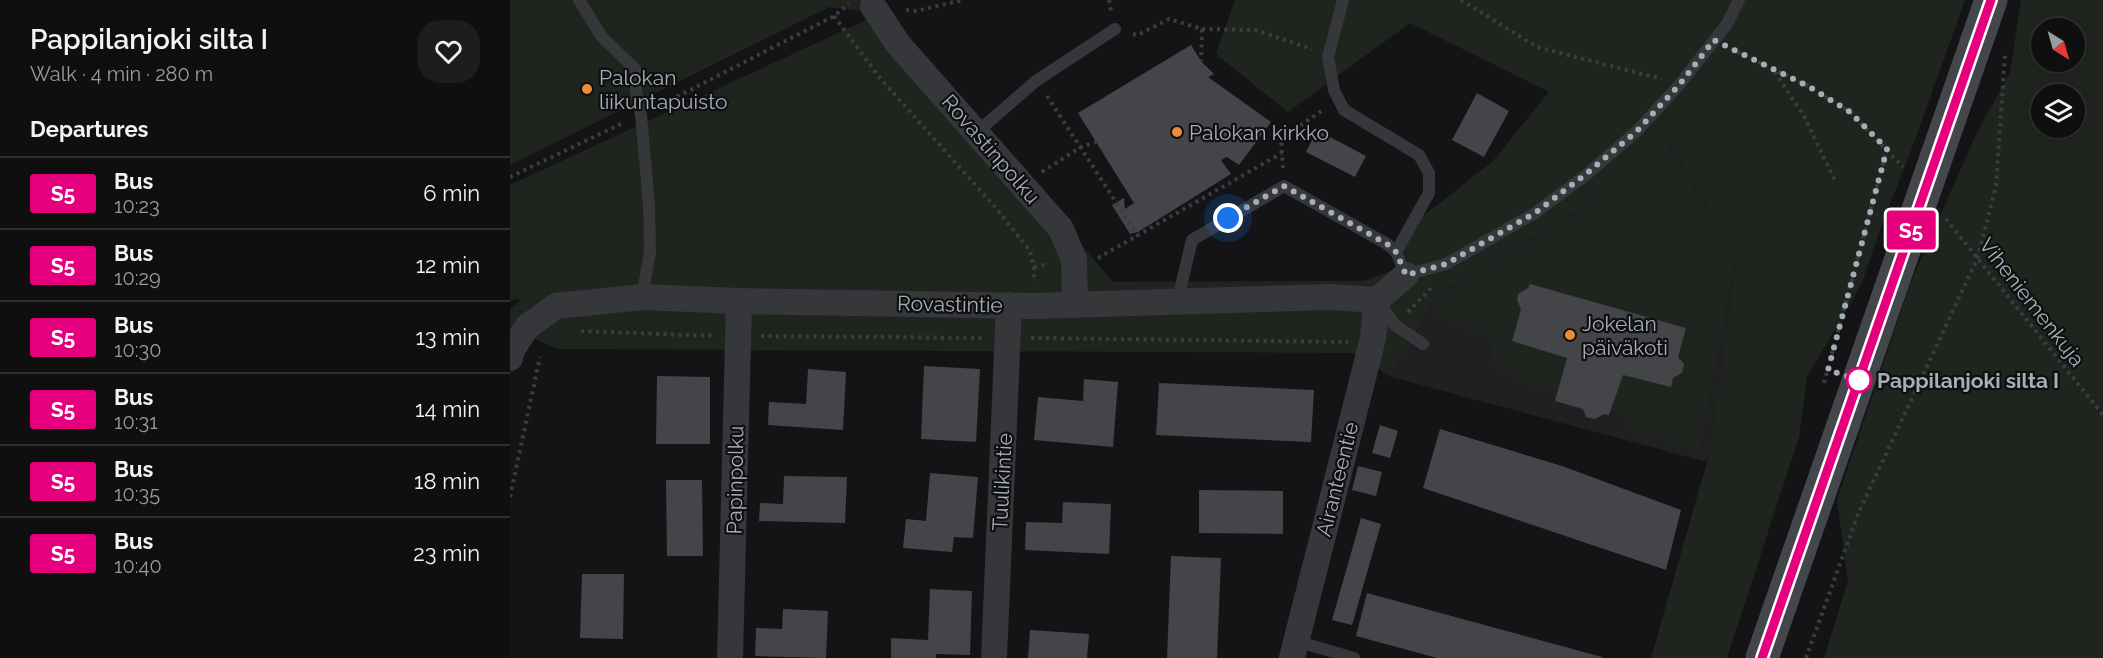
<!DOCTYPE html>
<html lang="en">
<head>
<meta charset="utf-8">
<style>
  :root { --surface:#0f0f10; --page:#1d1d1e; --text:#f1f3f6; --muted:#9b9c9f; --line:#2f2f30 }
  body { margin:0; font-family:Raleway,sans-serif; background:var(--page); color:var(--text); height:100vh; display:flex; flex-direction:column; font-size:22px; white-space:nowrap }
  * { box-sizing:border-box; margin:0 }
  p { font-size:20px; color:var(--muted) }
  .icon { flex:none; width:33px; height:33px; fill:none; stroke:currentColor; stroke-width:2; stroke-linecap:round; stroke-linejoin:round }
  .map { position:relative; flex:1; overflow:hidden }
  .side { display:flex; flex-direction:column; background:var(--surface); width:510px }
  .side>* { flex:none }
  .badge { padding:0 12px; border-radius:4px; font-size:21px; line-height:39px }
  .needle { width:39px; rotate:143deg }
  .tools { position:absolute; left:1521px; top:18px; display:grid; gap:12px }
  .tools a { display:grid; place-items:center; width:54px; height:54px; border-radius:50%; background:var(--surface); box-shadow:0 3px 9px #0003,0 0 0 2px var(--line); font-size:30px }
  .you { position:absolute; width:30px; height:30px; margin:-15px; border:4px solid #fff; border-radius:50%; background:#1a73e8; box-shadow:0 0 0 9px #1a73e833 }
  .map>.badge { position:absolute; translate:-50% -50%; box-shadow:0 0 0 3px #fff }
  h2 { padding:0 30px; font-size:22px; line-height:54px }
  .round { display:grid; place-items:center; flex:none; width:63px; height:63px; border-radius:24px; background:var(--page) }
  .head { display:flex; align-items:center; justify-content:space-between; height:102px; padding:0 30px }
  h1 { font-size:28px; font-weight:600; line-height:45px }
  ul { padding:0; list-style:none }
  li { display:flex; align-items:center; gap:18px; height:72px; padding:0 30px; border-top:2px solid var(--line) }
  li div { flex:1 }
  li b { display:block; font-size:22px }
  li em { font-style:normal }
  li .badge { min-width:66px; font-weight:700; text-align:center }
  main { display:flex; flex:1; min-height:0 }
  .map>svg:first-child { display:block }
</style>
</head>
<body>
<main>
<section class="side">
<div class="head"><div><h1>Pappilanjoki silta I</h1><p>Walk · 4 min · 280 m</p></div><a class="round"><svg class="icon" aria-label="heart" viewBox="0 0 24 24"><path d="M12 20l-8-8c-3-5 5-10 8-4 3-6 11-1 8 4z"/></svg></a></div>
<h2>Departures</h2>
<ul>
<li><span class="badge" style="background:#e6007e;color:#fff">S5</span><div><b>Bus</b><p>10:23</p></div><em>6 min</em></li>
<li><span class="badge" style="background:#e6007e;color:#fff">S5</span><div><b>Bus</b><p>10:29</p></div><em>12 min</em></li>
<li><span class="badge" style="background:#e6007e;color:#fff">S5</span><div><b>Bus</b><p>10:30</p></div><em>13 min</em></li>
<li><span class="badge" style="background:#e6007e;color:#fff">S5</span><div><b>Bus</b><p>10:31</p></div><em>14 min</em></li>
<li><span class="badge" style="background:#e6007e;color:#fff">S5</span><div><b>Bus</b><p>10:35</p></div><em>18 min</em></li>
<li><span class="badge" style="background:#e6007e;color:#fff">S5</span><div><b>Bus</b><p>10:40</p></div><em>23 min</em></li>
</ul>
</section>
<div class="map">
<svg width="1593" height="658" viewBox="0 0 1593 658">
  <rect width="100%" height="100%" fill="#141416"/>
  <path fill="#202022" d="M1154,132L1227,257L1197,462L881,377L927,294L1087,198Z"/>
  <path fill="#1f251e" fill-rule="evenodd" d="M0,0H364L373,13L603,282L853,281L899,265L893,252L911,218L983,161L1039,92L900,23L778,112L706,54L725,0H1455L1402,148L1372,224L1351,285L1297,377L1289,437L1217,658H1141L1197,462L1227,257L1154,132L1087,198L927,294L881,377L842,353L48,349L0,328V310L12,299L0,300V185L371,13L319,7L0,165Z
    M1511,0H1593V658H1314L1338,581L1327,500L1401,282L1468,130L1500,73ZM1532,28H1564V62H1532ZM1532,94H1564V128H1532Z
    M1153,139L1225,257L1189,451L1119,431L1123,418L1101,411L1113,375L1163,378L1172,373L1174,364L1168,357L1176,328L1020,284L1018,288L1008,294L1007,300L1011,309L1003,341L1057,358L1047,394L997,373L980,356L985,337L923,316L931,298L1090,201Z"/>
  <path fill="#434549" d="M681,45L691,61L704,74L698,77L761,122L729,165L717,157L711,160L721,174L628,232L620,234L602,205L614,198L615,209L624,203L568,113Z
    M967,93L999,111L974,157L942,140Z
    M807,130L856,156L845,177L796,152Z
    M1020,284L1176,328L1168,357L1174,364L1172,373L1163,378L1161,387L1113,375L1099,415L1094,414L1085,419L1076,417L1073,409L1045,401L1057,358L1002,341L1011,309L1007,300L1008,294L1018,288Z
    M414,366L470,369L466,442L411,439Z
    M298,369L336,372L333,430L258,425L259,402L296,404Z
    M147,376L200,377V444H146Z
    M574,379L608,382L603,447L524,440L528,397L573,401Z
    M649,383L804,390L801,442L646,435Z
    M870,425L888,431L880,458L862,453Z
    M930,429L1052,466L1171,510L1156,570L913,488Z
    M848,466L872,472L866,496L842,490Z
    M420,473L468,477L463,538L444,537L442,552L393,548L396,519L416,521Z
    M274,476L337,477L335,523L249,521L250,503L273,504Z
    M156,480H192L193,556H157Z
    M689,490L773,491V534L689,533Z
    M553,502L601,504L599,554L515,550L516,522L552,523Z
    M851,518L871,524L842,625L822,620Z
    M661,556L711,558L707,658H657Z
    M72,574H114L113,639L70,638Z
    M420,589L462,591L460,655L426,654V658H381V638L418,640Z
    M857,593L1092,657V658H927L846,636Z
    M273,609L318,611L316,658L245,656L246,628L272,629Z
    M520,630L579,634L577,658H518Z"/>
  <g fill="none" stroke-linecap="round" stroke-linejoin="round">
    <path stroke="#3b3e41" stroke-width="4" stroke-dasharray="3 4.5" stroke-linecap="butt" d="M599,0L601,11
      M951,0L1027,47L1152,79
      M396,10L406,11L453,0
      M324,16L369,77L485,207L520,251L524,267V282
      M692,29L745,30L802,49
      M623,34L628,35L659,19L692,29L691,61
      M1221,49L1298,86L1340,112L1393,167
      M1265,72L1294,116L1326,183
      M537,96L628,236
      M147,107L324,16L339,4
      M773,168L771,139L813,110
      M532,172L571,147L586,142
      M0,177L113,123
      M1436,219L1593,415
      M588,258L772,153
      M524,267L539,264
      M898,312L922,287
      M71,331L205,336
      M251,336L472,338
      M521,338L838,342
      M1314,383L1377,149
      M0,497L30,357
      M1296,658L1348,514L1468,257L1486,186L1495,55"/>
    <path stroke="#35373a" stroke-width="12" d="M69,0L92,37L126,70V92L131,115L139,205L140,252L132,297
      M833,0L818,57L824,90L834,110L909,155L919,173V193L886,252
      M467,132L526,81L605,29
      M667,303L682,240L774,186L877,244L886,252L896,275L936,264L1025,213L1076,175L1127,131L1170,84L1217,24L1229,0
      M870,303L885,325L913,344
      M786,641L844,658"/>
    <path stroke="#35373a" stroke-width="26" d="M363,6L388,44L551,229L564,260L565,305
      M0,358L2,350L17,327L46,306L132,297L229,301L524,306L820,297L867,300L896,275
      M220,658L229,301
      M484,658L499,305
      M782,658L863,338L867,300"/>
    <path stroke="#43464a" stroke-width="33" d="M1252,658L1481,0"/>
  </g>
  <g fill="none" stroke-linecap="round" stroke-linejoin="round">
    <g stroke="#fff" stroke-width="14">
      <path id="line" d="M1252,658L1481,0"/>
    </g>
    <use href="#line" stroke="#e6007e" stroke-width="9"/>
    <path stroke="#a6aeb5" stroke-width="6" stroke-dasharray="0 10.8" d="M718,218L774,186L877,244L886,252L896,275L936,264L1025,213L1076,174L1127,131L1170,84L1204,40L1298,86L1340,112L1377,149L1318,370L1349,380"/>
  </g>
  <g fill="#e98c38" stroke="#0f0f11" stroke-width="2">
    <circle cx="77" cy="89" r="6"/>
    <circle cx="667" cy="132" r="6"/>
    <circle cx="1060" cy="335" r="6"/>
  </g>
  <circle fill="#fff" stroke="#e6007e" stroke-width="3" cx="1349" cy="380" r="12"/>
  <g text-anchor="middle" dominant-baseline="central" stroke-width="4.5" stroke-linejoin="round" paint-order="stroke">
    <g font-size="21" fill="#a6aeb5" stroke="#0f0f11" text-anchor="start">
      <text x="89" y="77">Palokan<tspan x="89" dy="24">liikuntapuisto</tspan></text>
      <text x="679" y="132">Palokan kirkko</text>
      <text x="1072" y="323">Jokelan<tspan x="1072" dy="24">päiväkoti</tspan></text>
    </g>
    <g font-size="21" fill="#a6aeb5" stroke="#0f0f11">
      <text transform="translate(481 149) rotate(49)">Rovastinpolku</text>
      <text transform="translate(1522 302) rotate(52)">Viheniemenkuja</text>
      <text transform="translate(440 304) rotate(1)">Rovastintie</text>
      <text transform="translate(827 479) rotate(-76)">Airanteentie</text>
      <text transform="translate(225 480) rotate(-89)">Papinpolku</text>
      <text transform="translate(492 482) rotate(-87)">Tuulikintie</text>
    </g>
    <g font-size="21" font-weight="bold" fill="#a6aeb5" stroke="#0f0f11" text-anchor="start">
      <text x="1367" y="380">Pappilanjoki silta I</text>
    </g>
  </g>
</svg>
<div class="tools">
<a><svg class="needle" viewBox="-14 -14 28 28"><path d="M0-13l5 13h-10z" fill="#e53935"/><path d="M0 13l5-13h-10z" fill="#9b9c9f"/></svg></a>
<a><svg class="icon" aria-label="layers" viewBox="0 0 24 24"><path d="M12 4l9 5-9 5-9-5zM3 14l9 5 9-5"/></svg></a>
</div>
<div class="you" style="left:718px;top:218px"></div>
<b class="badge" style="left:1401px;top:230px;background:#e6007e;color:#fff">S5</b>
</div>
</main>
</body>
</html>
